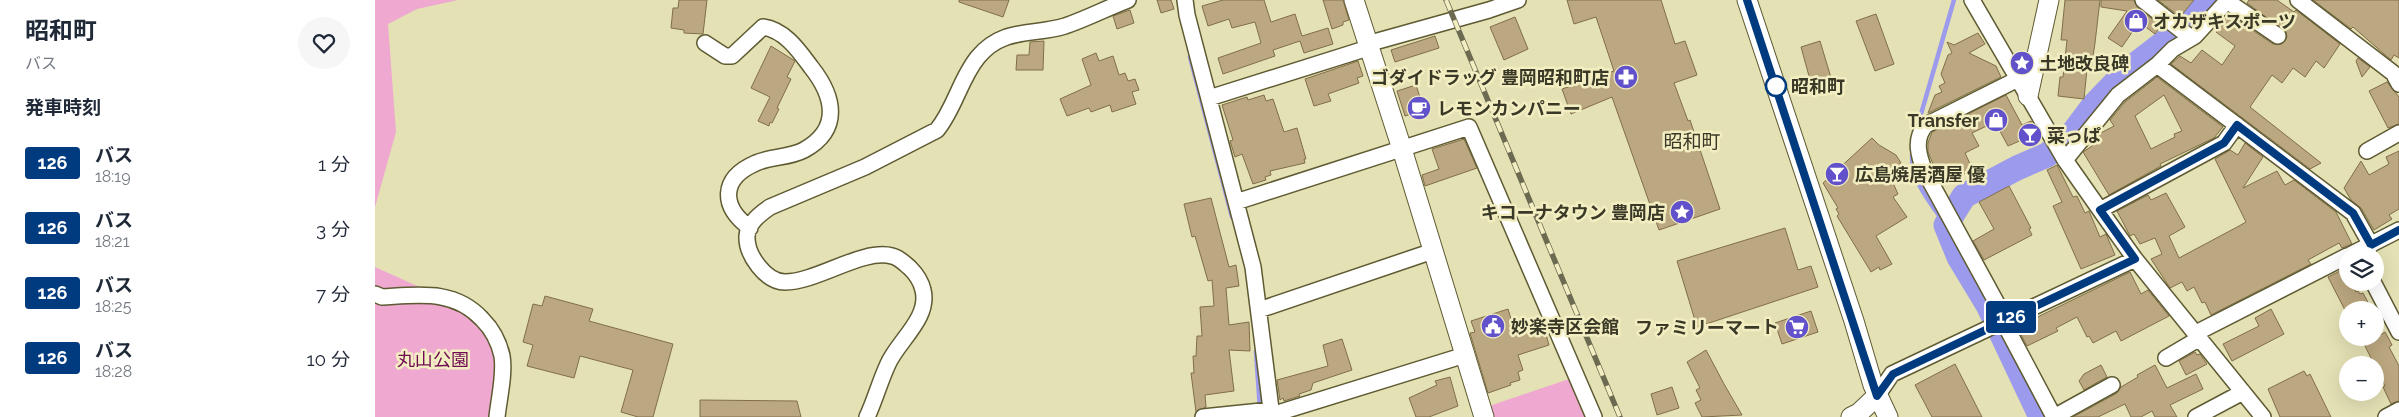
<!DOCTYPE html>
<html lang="ja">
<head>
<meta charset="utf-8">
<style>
  :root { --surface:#fff; --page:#f6f6f7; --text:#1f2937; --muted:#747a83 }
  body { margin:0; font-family:Raleway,"Noto Sans JP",sans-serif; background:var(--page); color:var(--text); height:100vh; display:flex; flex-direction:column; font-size:19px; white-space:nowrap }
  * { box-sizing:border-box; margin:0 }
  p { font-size:16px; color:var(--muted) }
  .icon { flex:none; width:28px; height:28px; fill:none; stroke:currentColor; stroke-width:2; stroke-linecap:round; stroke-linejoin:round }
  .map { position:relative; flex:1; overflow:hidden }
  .panel { display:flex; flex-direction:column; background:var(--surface); width:375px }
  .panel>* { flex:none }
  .badge { padding:0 10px; border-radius:4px; font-size:18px; line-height:32px }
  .fabs { position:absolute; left:1964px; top:246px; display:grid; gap:10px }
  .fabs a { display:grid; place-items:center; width:45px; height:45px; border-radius:50%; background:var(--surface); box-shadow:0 5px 20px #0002; font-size:25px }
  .map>.badge { position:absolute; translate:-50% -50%; box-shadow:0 0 0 2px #fff }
  h2 { padding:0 25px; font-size:19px; line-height:45px }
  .round { display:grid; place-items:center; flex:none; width:52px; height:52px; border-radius:26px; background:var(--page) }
  .headline { display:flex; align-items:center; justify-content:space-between; height:85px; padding:0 25px }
  h1 { font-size:24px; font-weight:700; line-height:38px }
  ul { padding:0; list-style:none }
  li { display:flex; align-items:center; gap:15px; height:65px; padding:0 25px }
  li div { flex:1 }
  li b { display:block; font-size:19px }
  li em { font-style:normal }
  li .badge { min-width:55px; font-weight:700; text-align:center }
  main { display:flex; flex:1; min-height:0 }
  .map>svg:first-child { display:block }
</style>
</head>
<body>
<main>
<section class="panel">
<div class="headline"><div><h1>昭和町</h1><p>バス</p></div><a class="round"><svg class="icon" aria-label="heart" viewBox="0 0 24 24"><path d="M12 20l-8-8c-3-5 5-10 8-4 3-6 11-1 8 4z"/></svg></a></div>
<h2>発車時刻</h2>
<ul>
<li><span class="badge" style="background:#003b80;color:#fff">126</span><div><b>バス</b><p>18:19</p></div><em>1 分</em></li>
<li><span class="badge" style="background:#003b80;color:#fff">126</span><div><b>バス</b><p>18:21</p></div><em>3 分</em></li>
<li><span class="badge" style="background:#003b80;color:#fff">126</span><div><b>バス</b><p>18:25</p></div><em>7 分</em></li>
<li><span class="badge" style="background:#003b80;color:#fff">126</span><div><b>バス</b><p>18:28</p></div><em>10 分</em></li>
</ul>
</section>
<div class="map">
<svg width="2024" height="417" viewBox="0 0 2024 417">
  <rect width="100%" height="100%" fill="#e4e1b5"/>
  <path fill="#efa8d0" d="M0,0H83L42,9L13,24L21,132L0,207Z
    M0,267L122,322L120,417H0Z
    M1200,377L1216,417H1118L1115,409L1117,405Z"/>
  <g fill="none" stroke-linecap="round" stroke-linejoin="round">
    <path stroke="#9c9aec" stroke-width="4.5" d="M815,57L857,217
      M1542,128L1579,0
      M1538,148C1532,176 1555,203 1571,225
      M881,352L885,409"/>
    <path stroke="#9c9aec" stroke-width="25" d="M1666,417L1613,305L1584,257L1571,225L1589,196L1642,168L1672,155L1695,137L1719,105L1751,72L1816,22L1834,0"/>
  </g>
  <path fill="#bca880" stroke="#816e48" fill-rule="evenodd" d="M304,0H332L328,34L309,33V30L296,28L298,8H303Z
    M584,0H634L628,17L584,2Z
    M782,0H796L799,9L786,13Z
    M848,0H889L896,22L920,14L927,36L953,28L958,44L929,53L925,41L898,50L900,56L848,74L843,58L886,43L880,22L857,28L854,19L833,26L827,6Z
    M948,0H968L974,20L968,22V25L957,29Z
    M1192,0H1286L1300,44L1310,41L1322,75L1299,83L1313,121L1315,120L1345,209L1284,230L1237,97L1196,114L1187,89L1239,71L1221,17L1199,24Z
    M1690,0H1725L1720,43L1716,70L1712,69L1709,99L1683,96L1685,77H1688L1692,40H1686Z
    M1726,0H1759L1762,7L1786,26L1780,34L1764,22L1747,47L1733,38L1752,11L1726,7Z
    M1783,0H1819L1805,17Z
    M1874,0H1902L1919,12L1921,10L1965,44L1949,68L1941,61L1930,77L1918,68L1907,83L1897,75L1875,107L1946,163L1935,169L1796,64L1805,56L1816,63L1827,50L1847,65L1860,46L1841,32L1854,14L1898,44H1907L1912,37L1911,32L1872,3Z
    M1938,0H2024V58L2019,55L2016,60L1978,27L1976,29Z
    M755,10L759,23L742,29L738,16Z
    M1501,14L1519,64L1500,71L1481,21Z
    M1140,17L1153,49L1129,60L1115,27Z
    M1603,33L1610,44L1594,53L1621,66L1626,77L1553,113L1560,95L1567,92L1564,86L1570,83L1566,74L1573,55L1577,53L1572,42L1579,45Z
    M1060,36L1064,48L1020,62L1016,50Z
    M669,41L668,70H641L642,55H654L655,42Z
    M1445,41L1457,81L1437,87L1426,47Z
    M396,46L420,61L412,77L416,79L402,108L404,109L397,123L395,122L394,126L383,121L395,97L376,88Z
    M721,53L724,61L738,56L744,75L750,73L753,81L760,79L764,90L757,92L761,104L737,112L735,105L716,112L714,108L692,116L685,99L716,85L707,59Z
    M1983,58L1995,67L1987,77L1981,61Z
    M983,61L988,76L982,78L984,83L953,94L956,101L939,106L930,79Z
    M1782,77L1848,127L1839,138L1785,164L1786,166L1734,195L1708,152L1720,144L1718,140L1722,135L1739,126L1735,120L1750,102ZM1789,95L1807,131L1799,134L1800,137L1776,149L1760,116Z
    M2012,82L2024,97V124L2013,128L1994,91Z
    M1041,85L1049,110L1030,116L1022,91Z
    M889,95L891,101L898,99L909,132L922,128L931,159H929L930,163L895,171L896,175L890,177L891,180L878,184L867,154L860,157L855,141L858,140L847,105L872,97L873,100Z
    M1631,95L1647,125L1656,121L1663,133L1633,146L1620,122L1597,133L1604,146L1590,153L1598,170L1573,181L1571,175L1564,178L1553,152V143L1557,132Z
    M1497,138L1504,145L1521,155L1526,163L1513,172L1523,194L1518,197L1532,217L1501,236L1517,264L1505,270L1504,267L1496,272L1462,216L1464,214L1461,209L1463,208L1448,183Z
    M1089,139L1102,168L1050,186L1047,175L1064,169L1057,149Z
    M1870,143L1888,157L1868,188L1902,171L1910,185L1919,180L1961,212L1977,244L1967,248L1964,243L1933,260L1936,264L1836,315L1830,302L1827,303L1819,287L1812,291L1807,282L1795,288L1776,259L1787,254L1780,238L1765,244L1759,234L1755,236L1754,234L1742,211L1773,195L1776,200L1791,193L1810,227L1794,236L1804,258L1864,226L1871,222L1840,159L1855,150L1863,155Z
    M2024,151V209L2014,215L2017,219L1999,230L1986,208L1976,200L1969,188L1986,161L1994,175L2014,164L2011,157Z
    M1682,165L1698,197L1702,196L1710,213L1714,211L1725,237L1731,234L1740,255L1706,269L1678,206L1687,202L1672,170Z
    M1634,186L1656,228L1654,229L1657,235L1609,260L1598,241L1619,229L1604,202Z
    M836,198L854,267L861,265L864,286L851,288L854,325L874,322L875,351L854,350L859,391L830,395L831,407L821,412L816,373H819L818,356H821L822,336H827L825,307L839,306L837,280L833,281L820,236L817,237L809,204Z
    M1410,228L1423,270L1436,266L1443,287L1322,327L1302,261Z
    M1969,269L1972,275V282H1976L1981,292L1983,291L1985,294L1988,293L1997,310H1972V314L1953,277Z
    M1755,272L1766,294L1773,290L1794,316L1746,341L1741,331L1718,343L1714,336L1712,337L1702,317L1681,328L1683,331L1652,346L1642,327Z
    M170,296L218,309L214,321L298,344L278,417H263L246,412L258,370L205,356L199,378L152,366L158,345L148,342L158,304L167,306Z
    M1133,309L1141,335L1169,327L1174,345L1143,355L1148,370L1143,372L1145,380L1135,383L1136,385L1113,393L1095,333L1100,332L1096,321Z
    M1896,309L1909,334L1857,361L1848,344L1884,326L1880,318Z
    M1436,311L1443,332L1407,344L1400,323Z
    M2010,332L2017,345L2014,347L2024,366V401L2016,404L2008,387L2010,386L1986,338H2000Z
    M967,339L977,370L938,383L936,390L924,394L925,396L909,401L908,398L905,400L902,380L953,366L948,345Z
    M1331,350L1349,384L1367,415L1327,417L1320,403L1326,400L1321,390L1325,388L1312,362Z
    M1820,352L1822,355L1825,354L1832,364L1811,375L1804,361Z
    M1580,364L1607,417H1557L1540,385Z
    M1726,365L1732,377L1709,390L1704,381L1709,374Z
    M1780,365L1792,388L1821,374L1828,389L1795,405L1802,417H1780L1777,411L1766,417H1756L1750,404L1723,417H1698L1742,393L1746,387L1763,377L1762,375Z
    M1929,371L1932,376L1935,374L1956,417H1905L1893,389Z
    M1075,377L1083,406L1054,417H1041L1034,398L1062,385L1060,381Z
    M1297,387L1304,408L1282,415L1276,394Z
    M325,400L422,401L426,417H325Z"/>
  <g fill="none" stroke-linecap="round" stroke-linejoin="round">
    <g stroke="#5e5a32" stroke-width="18">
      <path id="minor" d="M810,0L812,15L878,267L897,417
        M1597,0L1690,160L1730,217L1760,259L1888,417
        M1768,0L1816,38
        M1923,0L2018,73L2024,84
        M1852,1L1903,36
        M330,43L350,56H357L388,27C410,30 424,51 436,67C459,96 467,129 429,150C414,158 396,156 381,163C346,178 345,206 375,228
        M992,44L1114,10L1143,0
        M1782,65L1798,49L1820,36L1853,0
        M834,98L993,48
        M1992,151L2024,133
        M1690,160L1743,95L1782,65L1978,213L1996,245
        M861,202L1094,127L1219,417
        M1725,210L1849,143L1862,125
        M1975,255L2024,230
        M1998,282L2024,332
        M0,294L7,297C44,295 79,289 107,319C117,329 124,342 127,356C130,374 124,398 122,417
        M884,310L1058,251
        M1631,320L1550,172C1544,157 1538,139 1551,125L1643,79
        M1628,321L1679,417
        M1821,333L1972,256
        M1791,358L1825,338
        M1502,396L1517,374L1760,259
        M896,415L1090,355
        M492,417C500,400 505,381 513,364C523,341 555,318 548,290C546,281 542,275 535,268C529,263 525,258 517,256C488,248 442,282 410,282C391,282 371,255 372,236C373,223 385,214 395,207L490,167L562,130C580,108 585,79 603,57C628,27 657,36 690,26C711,19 732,8 753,0
        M828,417L896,410
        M1679,417L1737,385
        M1821,417L1868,392
        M2011,417L2024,410"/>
    </g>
    <g stroke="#5e5a32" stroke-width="21">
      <path id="tertiary" d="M979,0L1027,149L1109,417
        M1372,0L1479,321L1498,385L1513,417
        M1653,96L1674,0
        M1476,417L1484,413L1502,396"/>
    </g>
    <use href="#minor" stroke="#fff" stroke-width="15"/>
    <use href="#tertiary" stroke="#fff" stroke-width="19"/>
    <g stroke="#6c6a51" stroke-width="5.5">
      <path id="rail" d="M1071,0L1245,417"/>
    </g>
    <use href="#rail" stroke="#f2eec1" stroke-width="4" stroke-dasharray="11" stroke-linecap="butt"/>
  </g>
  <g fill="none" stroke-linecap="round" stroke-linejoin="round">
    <g stroke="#fff" stroke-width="11">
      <path id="line" d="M1372,0L1502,396L1518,374L1760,259L1725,210L1849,143L1862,125L1978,213L1996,245L2024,230"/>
    </g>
    <use href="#line" stroke="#003b80" stroke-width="8"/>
  </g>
  <defs>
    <g id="shop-disc" transform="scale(1.25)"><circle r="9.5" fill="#6151ca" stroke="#f2eec1"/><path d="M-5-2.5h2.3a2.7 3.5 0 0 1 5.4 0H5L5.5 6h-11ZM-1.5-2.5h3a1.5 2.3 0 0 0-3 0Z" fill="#fff"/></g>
    <g id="sight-disc" transform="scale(1.25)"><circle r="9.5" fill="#6151ca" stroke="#f2eec1"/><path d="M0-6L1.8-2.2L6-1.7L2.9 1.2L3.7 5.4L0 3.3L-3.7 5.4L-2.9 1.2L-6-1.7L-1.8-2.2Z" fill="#fff"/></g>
    <g id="pharmacy-disc" transform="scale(1.25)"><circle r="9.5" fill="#6151ca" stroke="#f2eec1"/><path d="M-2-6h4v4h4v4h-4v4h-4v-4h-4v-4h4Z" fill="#fff"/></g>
    <g id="cafe-disc" transform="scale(1.25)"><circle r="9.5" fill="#6151ca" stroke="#f2eec1"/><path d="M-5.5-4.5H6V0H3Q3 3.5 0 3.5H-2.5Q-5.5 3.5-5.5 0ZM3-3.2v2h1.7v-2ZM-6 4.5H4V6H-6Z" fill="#fff"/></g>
    <g id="bar-disc" transform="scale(1.25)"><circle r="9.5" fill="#6151ca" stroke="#f2eec1"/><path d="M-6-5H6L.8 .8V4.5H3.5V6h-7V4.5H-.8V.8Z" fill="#fff"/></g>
    <g id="civic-disc" transform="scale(1.25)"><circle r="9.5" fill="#6151ca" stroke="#f2eec1"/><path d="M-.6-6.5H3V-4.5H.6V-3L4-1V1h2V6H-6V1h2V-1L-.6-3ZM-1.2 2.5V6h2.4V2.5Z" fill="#fff"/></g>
    <g id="supermarket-disc" transform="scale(1.25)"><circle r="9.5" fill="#6151ca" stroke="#f2eec1"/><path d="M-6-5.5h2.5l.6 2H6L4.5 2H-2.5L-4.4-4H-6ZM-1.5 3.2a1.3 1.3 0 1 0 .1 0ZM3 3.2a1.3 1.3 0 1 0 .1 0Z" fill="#fff"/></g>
  </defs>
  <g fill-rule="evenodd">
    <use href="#shop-disc" x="1761" y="21"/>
    <use href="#sight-disc" x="1647" y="63"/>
    <use href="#pharmacy-disc" x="1251" y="77"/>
    <use href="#cafe-disc" x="1044" y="108"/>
    <use href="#shop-disc" x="1621" y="120"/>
    <use href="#bar-disc" x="1655" y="135"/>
    <use href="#bar-disc" x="1462" y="174"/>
    <use href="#sight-disc" x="1307" y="212"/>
    <use href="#civic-disc" x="1118" y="326"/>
    <use href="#supermarket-disc" x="1422" y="327"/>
  </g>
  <circle fill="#fff" stroke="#003b80" stroke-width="2.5" cx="1401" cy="86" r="10"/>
  <g text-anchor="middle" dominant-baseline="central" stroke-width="5" stroke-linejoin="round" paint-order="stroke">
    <g font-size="18" font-weight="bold" fill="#3a3827" stroke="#f2eec1" text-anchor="start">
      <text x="1778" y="21">オカザキスポーツ</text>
      <text x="1664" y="63">土地改良碑</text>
      <text x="1234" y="77" text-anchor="end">ゴダイドラッグ 豊岡昭和町店</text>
      <text x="1062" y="108">レモンカンパニー</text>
      <text x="1604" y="120" text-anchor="end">Transfer</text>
      <text x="1672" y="135">菜っぱ</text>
      <text x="1480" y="174">広島焼居酒屋 優</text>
      <text x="1290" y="212" text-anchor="end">キコーナタウン 豊岡店</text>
      <text x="1136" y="326">妙楽寺区会館</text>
      <text x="1404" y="327" text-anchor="end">ファミリーマート</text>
    </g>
    <g font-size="18" font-weight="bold" fill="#3a3827" stroke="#f2eec1" text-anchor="start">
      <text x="1416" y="86">昭和町</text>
    </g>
    <g font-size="18" fill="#700a52" stroke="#f2eec1">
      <text x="58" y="359">丸山公園</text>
    </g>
    <g font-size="19" fill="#3a3827" stroke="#f2eec1">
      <text x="1317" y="141">昭和町</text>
    </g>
  </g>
</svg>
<div class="fabs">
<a><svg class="icon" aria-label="layers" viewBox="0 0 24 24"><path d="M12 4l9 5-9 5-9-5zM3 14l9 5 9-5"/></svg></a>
<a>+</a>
<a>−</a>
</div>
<b class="badge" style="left:1636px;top:317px;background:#003b80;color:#fff">126</b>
</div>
</main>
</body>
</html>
